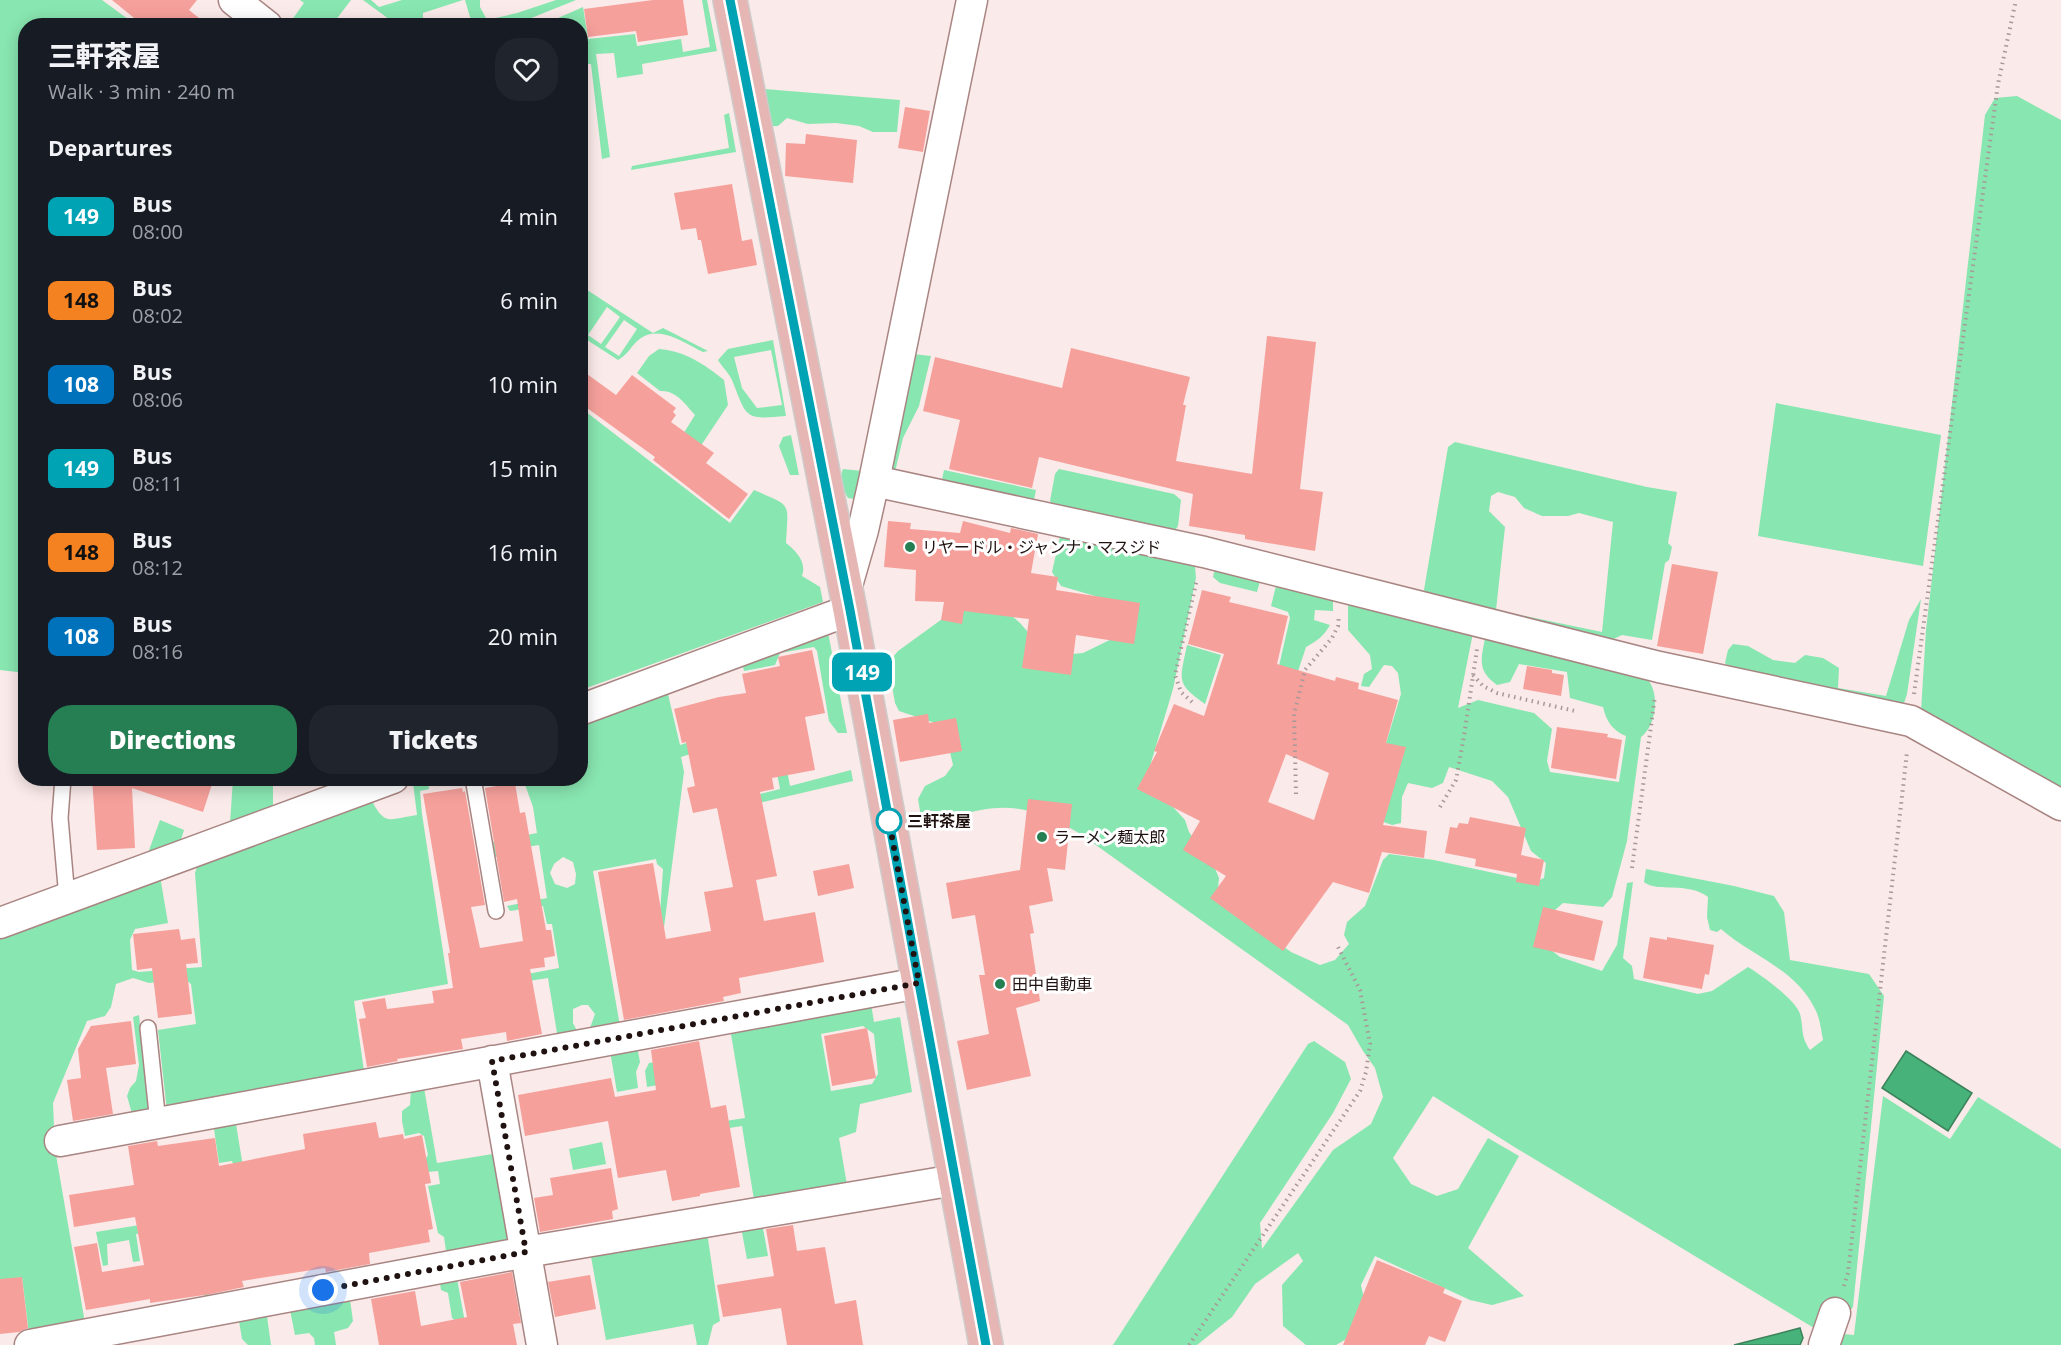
<!DOCTYPE html>
<html lang="en">
<head>
<meta charset="utf-8">
<style>
  :root { --surface:#171b24; --page:#20242c; --text:#f1f3f6; --muted:#9ea1a6; --accent:#267e53 }
  body { margin:0; font-family:"Open Sans","Noto Sans JP",sans-serif; background:var(--page); color:var(--text); height:100vh; display:flex; flex-direction:column; font-size:22px; white-space:nowrap }
  * { box-sizing:border-box; margin:0 }
  p { font-size:20px; color:var(--muted) }
  .icon { flex:none; width:33px; height:33px; fill:none; stroke:currentColor; stroke-width:2; stroke-linecap:round; stroke-linejoin:round }
  .map { position:relative; flex:1; overflow:hidden }
  .panel { position:absolute; left:18px; top:18px; width:570px; height:768px; display:flex; flex-direction:column; background:var(--surface); border-radius:24px; box-shadow:0 3px 15px #0003 }
  .panel>* { flex:none }
  .badge { padding:0 12px; border-radius:9px; font-size:21px; line-height:39px }
  .you { position:absolute; width:30px; height:30px; margin:-15px; border:4px solid #fff; border-radius:50%; background:#1a73e8; box-shadow:0 0 0 9px #1a73e833 }
  .map>.badge { position:absolute; translate:-50% -50%; box-shadow:0 0 0 3px #fff }
  h2 { padding:0 30px; font-size:22px; line-height:54px }
  .round { display:grid; place-items:center; flex:none; width:63px; height:63px; border-radius:24px; background:var(--page) }
  .overview { display:flex; align-items:center; justify-content:space-between; height:102px; padding:0 30px }
  h1 { font-size:28px; font-weight:800; line-height:45px }
  .primary-button { display:flex; gap:12px; margin-top:auto; padding:12px 30px }
  .primary-button a { flex:1; height:69px; border-radius:24px; background:var(--accent); color:#fff; font-size:24px; font-weight:800; line-height:69px; text-align:center }
  .primary-button a+a { background:var(--page); color:var(--text) }
  ul { padding:0; list-style:none }
  li { display:flex; align-items:center; gap:18px; height:84px; padding:0 30px }
  li div { flex:1 }
  li b { display:block; font-size:22px }
  li em { font-style:normal }
  li .badge { min-width:66px; font-weight:700; text-align:center }
  .map>svg:first-child { display:block }
</style>
</head>
<body>
<div class="map">
<svg width="2061" height="1345" viewBox="0 0 2061 1345">
  <rect width="100%" height="100%" fill="#faeae9"/>
  <path fill="#88e6b0" fill-rule="evenodd" d="M0,0H102L136,25L26,26L25,673L0,670Z
    M300,0H351L332,25H290L289,24L304,3Z
    M363,0H371L379,7L402,0H463L423,13V22L426,26L397,25Z
    M465,0H480V7L487,20L517,13L556,0H576L514,25L476,26L470,17Z
    M702,0H707L717,51L642,64L643,74L617,78L614,53L596,54L610,157L602,159L591,64H581L580,26L542,25L583,7L588,39L635,34L637,46L681,39L683,52L710,47Z
    M764,89L900,100L897,132H873L859,126L836,123L808,124L787,118L778,126H772Z
    M2017,96L2061,120V799L1921,711L1926,630L1985,115L1995,98Z
    M729,113L736,152L631,170L632,166L729,148L724,115Z
    M581,286L653,333L663,328L708,351L703,352C686,344 660,325 641,338C632,344 628,355 618,360L581,336V302L586,294L581,290ZM607,307L620,317L601,344L588,335ZM624,320L637,329L619,356L605,347Z
    M773,340L786,416C744,420 747,418 732,380C729,373 722,367 718,360L728,349ZM771,350L782,405L757,408L742,388L734,357Z
    M659,349C685,351 704,364 724,380L728,405L696,453L680,439L695,415C685,404 676,390 660,391L637,373L649,356Z
    M913,354L931,356L919,406L903,438L895,472L890,466Z
    M1776,403L1941,435L1923,566L1758,536Z
    M581,408L730,523L754,490C793,507 788,501 786,543C796,551 807,562 802,576L820,587L823,602L581,690Z
    M791,435L799,475H790L779,446L783,437Z
    M1455,442L1647,487L1677,492L1668,543L1672,547L1669,560L1665,563L1652,640L1622,635L1607,642L1429,599L1424,590L1448,447ZM1498,492L1515,497L1524,508L1542,516H1568L1579,513L1613,522L1602,632L1496,610L1505,527L1489,511L1491,496Z
    M843,469L862,471L859,496L854,499L848,498C843,490 839,478 843,469Z
    M1059,469L1174,494L1181,500L1178,526L1174,532L1057,512L1050,501L1055,474Z
    M944,470L1036,490L1033,505L941,484Z
    M1061,532L1184,554L1195,566L1196,578L1173,689L1150,766L1159,792L1185,820L1189,832L1214,866L1219,878L1217,898L1291,952L1320,965L1335,960L1349,944L1344,935L1347,922L1365,906L1383,860L1389,854L1434,860L1535,882L1544,878L1546,863L1531,851L1508,797L1492,781L1449,767L1443,783L1432,788L1408,783L1402,797L1401,823L1392,825L1370,817L1381,760L1401,694L1398,673L1392,666L1384,665L1369,687L1361,686L1364,674L1372,669L1370,655L1348,630V596L1474,628L1458,708L1478,700L1534,713L1552,729L1547,761L1550,772L1619,782L1626,736C1613,731 1606,721 1603,707L1570,698L1567,672L1519,664L1510,682L1497,685C1474,669 1483,656 1486,631L1650,672L1648,680C1660,694 1656,726 1641,737L1627,841L1612,897L1603,907L1563,903L1547,917L1541,942L1560,957L1602,971L1617,945L1627,883L1633,882L1623,958L1632,966L1634,979L1698,994L1712,991L1748,967C1761,975 1796,1000 1800,1014C1804,1030 1800,1035 1810,1050L1823,1040C1821,1030 1820,1018 1815,1009C1796,969 1753,957 1721,929L1717,932L1710,930L1707,917L1708,897C1687,881 1657,893 1644,882L1646,869L1734,886L1774,896L1784,912L1790,960L1869,974L1884,996L1853,1307L1844,1318L1814,1328L1516,1148L1433,1096L1393,1158L1411,1184L1437,1196L1458,1189L1488,1138L1519,1156L1468,1248L1524,1296L1492,1305L1470,1300L1375,1256L1361,1285L1365,1304L1355,1334L1336,1345H1306L1283,1326L1282,1285L1303,1261L1298,1253L1255,1284L1232,1317L1197,1345H1113L1308,1044L1314,1041L1345,1062L1351,1079L1333,1113L1260,1223L1262,1249L1333,1150L1371,1124L1383,1097L1375,1068L1363,1051L1348,1025L1079,833C1043,813 1018,802 976,811C955,815 944,822 921,817L918,799L925,786L945,776L953,765L944,726L899,711L895,703L888,663L898,651L949,614L993,599L1020,623L1049,656L1083,653L1120,635L1125,605L1061,586L1052,572Z
    M1216,562L1262,574L1257,592L1220,583L1213,577Z
    M1278,578L1333,592V611L1315,610L1314,620L1330,625C1324,636 1317,641 1306,647L1285,711L1279,666L1290,618L1288,612L1271,606Z
    M1921,599L1907,694L1903,706L1736,674L1725,663L1728,650L1733,644L1748,646L1773,660L1795,663L1805,655L1823,658L1839,668L1838,688L1886,696L1909,620Z
    M828,632L847,733H838L829,721L817,651L814,647L780,653L775,665L744,671L742,663Z
    M1187,645L1221,655L1205,704C1175,683 1180,680 1187,645Z
    M667,690L680,745L736,727L739,739L681,757L684,772L663,935L659,929L663,869L657,864L656,859L593,871L620,1026L559,1035L557,1033L548,978L522,982V975L559,968L552,924H547L543,906L510,911L507,906L547,898L539,845L501,851V856L495,857L492,842L537,833L533,807L523,779L580,778L581,722ZM563,857L573,862L576,874L575,884L567,888L555,884L550,873L554,864ZM582,1005H588L595,1014L590,1028L583,1031L576,1029L573,1023V1009Z
    M781,739L790,786L851,770L853,781L746,806L744,798L780,789L771,742Z
    M233,779H273V807L230,823Z
    M425,779H428L429,789L420,791L422,814L448,984L354,1001L364,1071L167,1111L158,1030L196,1024L191,984L185,979L149,983L133,978L116,984L111,1007L105,1016L87,1021L53,1103L55,1149L85,1323L29,1334L22,1277L0,1281V934L160,876L168,923L135,929L130,940L132,970L139,972L202,967L195,873L199,861L371,799C385,827 389,819 417,815L413,783Z
    M160,820L184,830L181,840L148,853Z
    M871,1004L874,1022L900,1017L912,1092L860,1104L856,1132L839,1138L847,1185L754,1200L742,1126L691,1134L692,1143L662,1148L658,1129L676,1126L669,1083L647,1087L645,1071L649,1063L673,1059L686,1127L745,1118L730,1028ZM863,1026L874,1034L878,1074L872,1084L831,1091L821,1034Z
    M139,1015L149,1114L133,1117L127,1096L130,1088L136,1081L139,1065L133,1017Z
    M637,1046L640,1062L636,1072L638,1088L617,1092L610,1051Z
    M423,1082L437,1163L499,1153L515,1246L447,1258L444,1237L438,1233L428,1186L440,1184L438,1171L427,1172L425,1160L428,1155L424,1136L419,1133L405,1136L402,1121V1111L410,1105L411,1089Z
    M1883,1096L1950,1139L1978,1097L2061,1149V1345H1834L1843,1334L1854,1335Z
    M235,1118L243,1167L235,1169L232,1161L219,1163L213,1122Z
    M602,1142L606,1164L573,1170L569,1149Z
    M196,1216L209,1296L205,1297L196,1260L149,1232L136,1234L140,1261L133,1262L129,1240L107,1244L108,1265L103,1266L96,1232Z
    M762,1223L768,1256L747,1259L741,1227Z
    M707,1232L720,1321L713,1325L708,1345H697L693,1324L606,1340L590,1251Z
    M456,1273L469,1345L460,1324L452,1318L448,1293L441,1290L439,1276Z
    M349,1293L353,1321L348,1328L334,1332L336,1345H315L314,1338L309,1333L295,1335L289,1305Z
    M266,1309L271,1345H248L242,1339L238,1315Z"/>
  <path fill="#47b27a" stroke="#3b825a" stroke-width="1.5" d="M1906,1051L1972,1093L1948,1131L1882,1088Z
    M1800,1328L1803,1338L1800,1345H1734Z"/>
  <path fill="#f6a09b" fill-rule="evenodd" d="M112,0H197L189,10L209,26H144Z
    M653,0H683L688,35L638,42L636,31L588,37L584,9Z
    M905,107L930,111L923,152L898,148Z
    M806,134L857,140L853,183L785,176L786,143L805,144Z
    M732,184L742,241L752,239L757,265L708,274L701,240H698L696,228L681,230L674,193Z
    M1267,336L1316,342L1300,489L1323,492L1315,551L1245,539V535L1189,526L1193,494L1039,457L1032,488L949,469L960,420L923,411L935,357L1062,388L1071,348L1190,377L1183,405H1186L1176,461L1252,474Z
    M580,369L616,395L632,375L676,408L673,412L676,415L671,422L714,453L706,463L748,494L729,519L653,460L655,457L580,403Z
    M888,521L911,523L910,529L960,533L963,521L1010,533L1011,528L1038,534L1031,573L1058,577L1056,590L1140,603L1134,644L1076,635L1071,675L1022,668L1029,619L964,611L962,624L941,620L944,602L915,601L916,570L884,567Z
    M1672,564L1718,572L1703,654L1657,646Z
    M1202,590L1231,597L1229,602L1288,616L1277,664L1335,681L1336,677L1359,683L1358,689L1398,700L1386,743L1406,747L1383,825L1427,831L1424,858L1382,852L1369,893L1333,882L1283,951L1210,898L1226,876L1183,850L1200,821L1137,789L1157,752L1154,751L1174,704L1204,716L1224,654L1188,644ZM1286,754L1329,773L1314,820L1268,802Z
    M812,650L825,713L805,717L815,770L772,778L774,789L760,792L777,876L756,880L764,921L815,912L824,962L739,978L741,993L723,997L724,1001L624,1020L598,872L653,863L666,939L711,931L704,892L733,887L717,808L693,813L687,788L695,786L686,742L682,743L674,709L719,697L746,693L742,674L780,666L778,657Z
    M1527,666L1552,670V673L1564,675L1561,696L1523,689Z
    M928,714L929,723L956,718L962,751L900,762L893,720Z
    M1557,727L1608,734L1607,737L1622,740L1616,779L1551,768Z
    M92,778H214L203,812L132,788L135,848L97,850Z
    M515,783L520,813L525,812L546,930H551L555,956L544,958L545,967L530,969L542,1034L507,1041L506,1032L461,1039L463,1049L397,1059L398,1061L367,1067L359,1019L366,1018L362,1002L385,998L387,1009L434,1003L432,991L453,988L448,953H450L423,794L462,788L463,792L465,791L485,905L471,907L480,948L523,941L517,899L504,902L485,788Z
    M1028,799L1072,804L1065,870L1047,868L1053,901L1029,906L1034,933L1030,934L1040,1001L1016,1008L1031,1076L967,1090L957,1041L989,1034L979,975H985L975,915L952,919L946,883L1020,870Z
    M1470,817L1526,828L1521,855L1544,860L1539,886L1516,882L1517,874L1475,866L1476,859L1445,853L1450,827L1457,828L1459,823L1468,824Z
    M849,864L854,888L818,896L813,871Z
    M1543,907L1603,921L1594,961L1533,947Z
    M179,929L181,940L195,938L198,963L186,964L192,1014L158,1018L152,968L137,970L133,934Z
    M1650,937L1667,940V937L1714,945L1709,975L1705,974L1702,989L1643,978Z
    M131,1021L136,1064L106,1068L113,1114L73,1121L67,1080L81,1078L78,1049L91,1026Z
    M867,1028L876,1078L832,1086L824,1036Z
    M699,1041L711,1108L726,1105L740,1187L700,1194V1196L672,1201L666,1170L618,1178L608,1121L525,1136L518,1095L611,1078L615,1097L656,1090L651,1050Z
    M376,1122L379,1138L403,1134L404,1139L422,1135L431,1183L425,1184L433,1229L428,1230L430,1242L369,1253L370,1264L326,1272L325,1268L242,1281L244,1287L211,1294L150,1303V1299L86,1310L74,1247L97,1243L102,1272L144,1265L135,1217L74,1227L69,1195L134,1185L128,1146L157,1141L158,1146L215,1138L219,1166L305,1149L303,1134Z
    M611,1168L618,1209L612,1211L613,1219L540,1232L534,1198L553,1195L550,1178Z
    M793,1225L797,1251L825,1247L835,1304L856,1300L863,1345H787L781,1308L723,1317L717,1285L774,1276L766,1229Z
    M1377,1260L1445,1288L1443,1293L1462,1301L1445,1342L1429,1336L1425,1345H1343Z
    M512,1272L521,1323L513,1324L517,1345H379L371,1299L415,1291L421,1326L467,1317L460,1282Z
    M590,1275L596,1309L555,1317L548,1282Z
    M22,1277L28,1328L19,1332L0,1334V1279Z"/>
  <g fill="none" stroke-linecap="round" stroke-linejoin="round">
    <g stroke="#a88582" stroke-width="18">
      <path id="lane" d="M63,778L60,818L67,898
        M473,778L496,911
        M148,1028L158,1123"/>
    </g>
    <g stroke="#a88582" stroke-width="33">
      <path id="street" d="M234,0L267,26
        M874,481L1204,552L1659,667L1911,721L2061,805
        M846,589L863,530L874,481L972,0
        M580,710L850,610
        M0,923L393,778
        M492,1061L542,1345
        M60,1141L919,983
        M30,1345L526,1252L955,1180
        M1824,1345L1835,1313"/>
    </g>
    <g stroke="#cecbcb" stroke-width="36">
      <path id="primary" d="M730,0L850,610L986,1345"/>
    </g>
    <path stroke="#a89998" stroke-width="4" stroke-dasharray="1.5 4.5" stroke-linecap="butt" d="M1473,675L1483,686L1497,693L1575,711
      M1914,694L1998,84L2016,0
      M1192,702L1181,692L1175,675L1197,579
      M1296,794L1294,714L1305,670L1332,638L1338,626L1339,615
      M1440,807L1456,780L1464,736L1477,649
      M1632,868L1655,696
      M1844,1286L1848,1273L1907,752
      M1189,1345L1360,1091L1366,1072L1370,1044L1360,990L1338,947"/>
    <use href="#lane" stroke="#fff" stroke-width="15"/>
    <use href="#street" stroke="#fff" stroke-width="30"/>
    <use href="#primary" stroke="#e5b6b4" stroke-width="33"/>
  </g>
  <g fill="none" stroke-linecap="round" stroke-linejoin="round">
    <g stroke="#fff" stroke-width="14">
      <path id="line" d="M730,0L850,610L986,1345"/>
    </g>
    <use href="#line" stroke="#00a3b4" stroke-width="9"/>
    <path stroke="#1f1211" stroke-width="6" stroke-dasharray="0 10.8" d="M323,1290L526,1252L492,1061L919,983L889,821"/>
  </g>
  <g fill="#267e53" stroke="#fff" stroke-width="2">
    <circle cx="910" cy="547" r="6"/>
    <circle cx="1042" cy="837" r="6"/>
    <circle cx="1000" cy="984" r="6"/>
  </g>
  <circle fill="#fff" stroke="#00a3b4" stroke-width="3" cx="889" cy="821" r="12"/>
  <g text-anchor="middle" dominant-baseline="central" stroke-width="6" stroke-linejoin="round" paint-order="stroke">
    <g font-size="16" fill="#1f1211" stroke="#fff" text-anchor="start">
      <text x="922" y="547">リヤードル・ジャンナ・マスジド</text>
      <text x="1054" y="837">ラーメン麺太郎</text>
      <text x="1012" y="984">田中自動車</text>
    </g>
    <g font-size="16" font-weight="bold" fill="#1f1211" stroke="#fff" text-anchor="start">
      <text x="907" y="821">三軒茶屋</text>
    </g>
  </g>
</svg>
<div class="you" style="left:323px;top:1290px"></div>
<b class="badge" style="left:862px;top:672px;background:#00a3b4;color:#fff">149</b>
<section class="panel">
<div class="overview"><div><h1>三軒茶屋</h1><p>Walk · 3 min · 240 m</p></div><a class="round"><svg class="icon" aria-label="heart" viewBox="0 0 24 24"><path d="M12 20l-8-8c-3-5 5-10 8-4 3-6 11-1 8 4z"/></svg></a></div>
<h2>Departures</h2>
<ul>
<li><span class="badge" style="background:#00a3b4;color:#fff">149</span><div><b>Bus</b><p>08:00</p></div><em>4 min</em></li>
<li><span class="badge" style="background:#f58220;color:#111">148</span><div><b>Bus</b><p>08:02</p></div><em>6 min</em></li>
<li><span class="badge" style="background:#0072bc;color:#fff">108</span><div><b>Bus</b><p>08:06</p></div><em>10 min</em></li>
<li><span class="badge" style="background:#00a3b4;color:#fff">149</span><div><b>Bus</b><p>08:11</p></div><em>15 min</em></li>
<li><span class="badge" style="background:#f58220;color:#111">148</span><div><b>Bus</b><p>08:12</p></div><em>16 min</em></li>
<li><span class="badge" style="background:#0072bc;color:#fff">108</span><div><b>Bus</b><p>08:16</p></div><em>20 min</em></li>
</ul>
<div class="primary-button"><a>Directions</a><a>Tickets</a></div>
</section>
</div>
</body>
</html>
